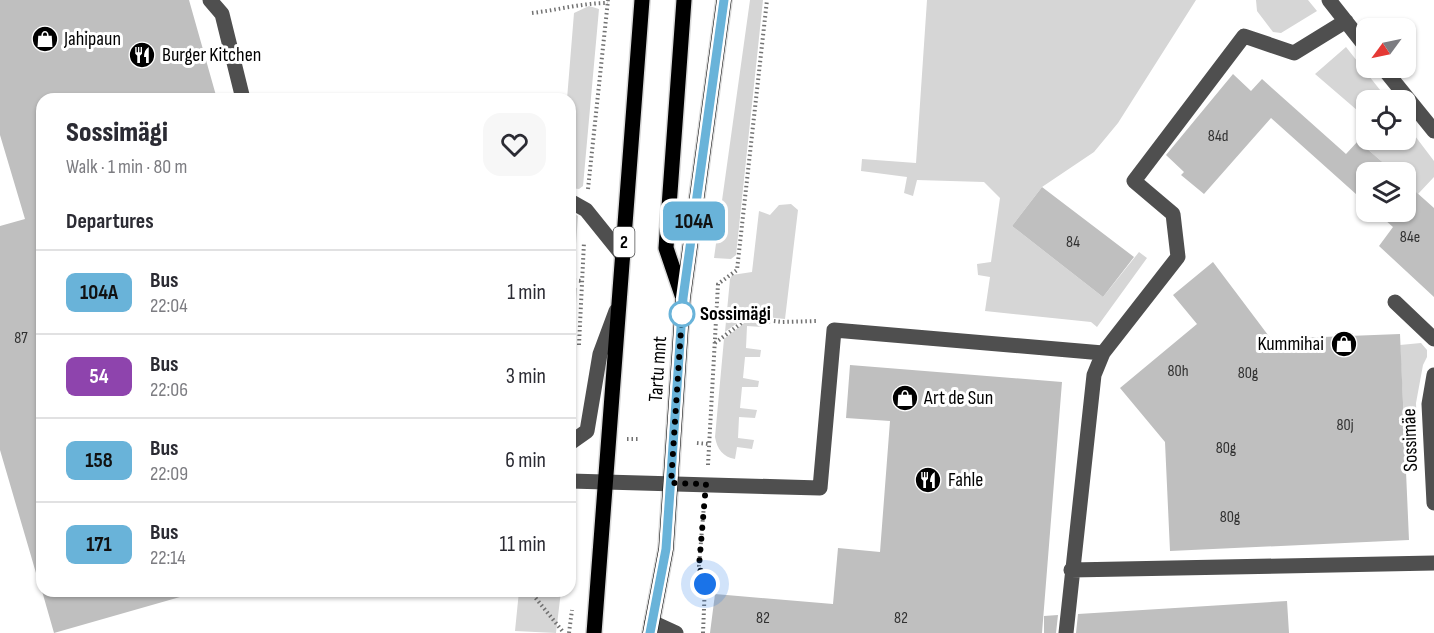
<!DOCTYPE html>
<html lang="en">
<head>
<meta charset="utf-8">
<style>
  :root { --surface:#fff; --page:#f7f7f7; --text:#2b2b33; --muted:#7c7c81; --line:#e1e1e2 }
  body { margin:0; font-family:"Sofia Sans Condensed",sans-serif; background:var(--page); color:var(--text); height:100vh; display:flex; flex-direction:column; font-size:22px; white-space:nowrap }
  * { box-sizing:border-box; margin:0 }
  p { font-size:20px; color:var(--muted) }
  .icon { flex:none; width:33px; height:33px; fill:none; stroke:currentColor; stroke-width:2; stroke-linecap:round; stroke-linejoin:round }
  .map { position:relative; flex:1; overflow:hidden }
  .panel { position:absolute; left:36px; top:93px; width:540px; height:504px; display:flex; flex-direction:column; background:var(--surface); border-radius:18px; box-shadow:0 2px 4px #0004 }
  .panel>* { flex:none }
  .badge { padding:0 12px; border-radius:9px; font-size:21px; line-height:39px }
  .needle { width:39px; rotate:237deg }
  .buttons { position:absolute; left:1356px; top:18px; display:grid; gap:12px }
  .buttons a { display:grid; place-items:center; width:60px; height:60px; border-radius:12px; background:var(--surface); box-shadow:0 2px 4px #0004; font-size:30px }
  .you { position:absolute; width:30px; height:30px; margin:-15px; border:4px solid #fff; border-radius:50%; background:#1a73e8; box-shadow:0 0 0 9px #1a73e833 }
  .map>.badge { position:absolute; translate:-50% -50%; box-shadow:0 0 0 3px #fff }
  h2 { padding:0 30px; font-size:22px; line-height:54px }
  .round { display:grid; place-items:center; flex:none; width:63px; height:63px; border-radius:18px; background:var(--page) }
  .overview { display:flex; align-items:center; justify-content:space-between; height:102px; padding:0 30px }
  h1 { font-size:28px; font-weight:800; line-height:45px }
  ul { padding:0; list-style:none }
  li { display:flex; align-items:center; gap:18px; height:84px; padding:0 30px; border-top:2px solid var(--line) }
  li div { flex:1 }
  li b { display:block; font-size:22px }
  li em { font-style:normal }
  li .badge { min-width:66px; font-weight:700; text-align:center }
  .map>svg:first-child { display:block }
</style>
</head>
<body>
<div class="map">
<svg width="1434" height="633" viewBox="0 0 1434 633">
  <rect width="100%" height="100%" fill="#fff"/>
  <path fill="#d6d6d6" d="M750,0H763L736,255L731,259L714,258Z
    M927,0H1196L1118,123L1094,152L1042,187L1012,226L1103,297L1139,252L1147,258L1097,327L1091,322L985,311L990,277L978,275L977,264L991,262L1000,198L984,182L917,180L913,196L904,193L907,177L861,171L862,159L916,163Z
    M1256,0H1308L1317,11L1281,33L1273,32L1257,11Z
    M589,6L599,9L583,186L579,189L570,188V99H567L574,13Z
    M1346,47L1388,100H1366V140H1406V124L1434,161V177L1418,194L1406,183V172H1394L1358,141L1366,127L1365,117L1315,74Z
    M791,204L798,210L785,319L748,315L725,332L730,279L732,275L752,272L759,211L770,215L779,205Z
    M570,211L578,216L575,258H570Z
    M570,287L577,288L570,398Z
    M748,320L771,323L762,327L747,326L746,348L761,350L760,357H745L743,378L759,381L758,387H742L740,408L757,410L755,418L739,417L738,438L754,440L752,449L737,447L735,459C723,457 717,449 715,437L724,339Z
    M1421,343L1427,350V357L1423,365L1416,403L1418,458L1406,460L1400,345Z
    M519,591H561L556,633L515,631Z"/>
  <path fill="#bfbfbf" d="M0,0H189L217,99H42V572L36,573L0,450V226L25,219L0,135Z
    M1233,74L1251,91L1262,79L1346,154L1358,141L1394,172H1366V203L1271,118L1204,194L1181,175L1184,172L1166,155Z
    M1406,183L1434,208V297L1379,246L1393,227L1376,212H1406Z
    M1042,187L1134,257L1103,297L1012,226Z
    M1213,262L1271,339L1400,334L1409,540L1170,551L1165,442L1120,388L1197,324L1173,295Z
    M850,365L1062,382L1042,633H710L715,594L833,604L838,548L880,552L890,421L846,418Z
    M42,591H179L180,597L54,633Z
    M1287,601L1289,633H1076L1078,614Z
    M1058,615L1056,633H1044V616Z"/>
  <g fill="none" stroke-linecap="round" stroke-linejoin="round">
    <g stroke="#dbdbdb" stroke-width="18">
      <path id="major" d="M682,295L666,248L684,0
        M594,633L642,0
        M650,633L666,549L683,298L724,0"/>
    </g>
    <path stroke="#717171" stroke-width="4" stroke-dasharray="1.5 3" stroke-linecap="butt" d="M532,13C558,10 582,3 608,3
      M588,189L608,0
      M570,280L582,281
      M715,343L748,318L782,322L816,321
      M579,345L584,242
      M627,439H640
      M697,443L709,444
      M708,465L718,284L737,270L767,0
      M530,591L564,633
      M569,633L572,610
      M703,633L705,584L699,566L704,505"/>
    <path stroke="#4f4f4f" stroke-width="15" d="M210,0L222,14L243,99
      M1329,0L1366,47
      M1383,68L1434,131
      M570,201L586,210L623,256
      M1395,302L1434,339
      M1434,375L1429,404L1434,503
      M570,443L587,431L600,354L616,311
      M570,481L820,488L834,330L1103,353
      M1071,570L1434,563
      M652,622L676,633
      M1066,633L1094,375L1103,353L1178,257L1173,214L1134,181L1244,36L1294,53L1346,21"/>
    <use href="#major" stroke="#000" stroke-width="15"/>
  </g>
  <g fill="none" stroke-linecap="round" stroke-linejoin="round">
    <g stroke="#fff" stroke-width="14">
      <path id="line" d="M650,633L666,549L683,298L724,0"/>
    </g>
    <use href="#line" stroke="#69b3d9" stroke-width="9"/>
    <path stroke="#000" stroke-width="6" stroke-dasharray="0 10.8" d="M682,314L671,483L706,484L699,566L705,584"/>
  </g>
  <defs>
    <g id="shop-disc" transform="scale(1.35)"><circle r="9.5" fill="#000" stroke="#fff"/><path d="M-5-2.5h2.3a2.7 3.5 0 0 1 5.4 0H5L5.5 6h-11ZM-1.5-2.5h3a1.5 2.3 0 0 0-3 0Z" fill="#fff"/></g>
    <g id="restaurant-disc" transform="scale(1.35)"><circle r="9.5" fill="#000" stroke="#fff"/><path d="M-5-6h1v4h1v-4h1v4h1v-4h1v5L-1.5 .5V6h-2V.5L-5-1ZM5-6V6H3V1.5H1.5Q1.5-4 5-6Z" fill="#fff"/></g>
  </defs>
  <g fill-rule="evenodd">
    <use href="#shop-disc" x="45" y="39"/>
    <use href="#restaurant-disc" x="142" y="55"/>
    <use href="#shop-disc" x="1344" y="344"/>
    <use href="#shop-disc" x="905" y="398"/>
    <use href="#restaurant-disc" x="928" y="480"/>
  </g>
  <circle fill="#fff" stroke="#69b3d9" stroke-width="3" cx="682" cy="314" r="12"/>
  <g text-anchor="middle" dominant-baseline="central" stroke-width="6" stroke-linejoin="round" paint-order="stroke">
    <g font-size="16" fill="#303030">
      <text x="1218" y="136">84d</text>
      <text x="1410" y="237">84e</text>
      <text x="1073" y="242">84</text>
      <text x="21" y="338">87</text>
      <text x="1178" y="371">80h</text>
      <text x="1248" y="373">80g</text>
      <text x="1345" y="425">80j</text>
      <text x="1226" y="448">80g</text>
      <text x="1230" y="517">80g</text>
      <text x="763" y="618">82</text>
      <text x="901" y="618">82</text>
    </g>
    <rect fill="#fff" stroke="#4c4c4c" stroke-width="1.5" x="613.5" y="227" width="21" height="30" rx="4.5"/>
    <g font-size="18" font-weight="bold" fill="#000">
      <text x="624" y="242">2</text>
    </g>
    <g font-size="20" fill="#000" stroke="#fff" text-anchor="start">
      <text x="64" y="39">Jahipaun</text>
      <text x="162" y="55">Burger Kitchen</text>
      <text x="1324" y="344" text-anchor="end">Kummihai</text>
      <text x="924" y="398">Art de Sun</text>
      <text x="948" y="480">Fahle</text>
    </g>
    <g font-size="20" font-weight="bold" fill="#000" stroke="#fff" text-anchor="start">
      <text x="700" y="314">Sossimägi</text>
    </g>
    <g font-size="20" fill="#000" stroke="#fff">
      <text transform="translate(658 369) rotate(-86)">Tartu mnt</text>
      <text transform="translate(1410 440) rotate(-92)">Sossimäe</text>
    </g>
  </g>
</svg>
<div class="buttons">
<a><svg class="needle" viewBox="-14 -14 28 28"><path d="M0-13l5 13h-10z" fill="#e53935"/><path d="M0 13l5-13h-10z" fill="#7c7c81"/></svg></a>
<a><svg class="icon" aria-label="locate" viewBox="0 0 24 24"><circle cx="12" cy="12" r="6"/><path d="M12 2v4M12 18v4M2 12h4M18 12h4"/></svg></a>
<a><svg class="icon" aria-label="layers" viewBox="0 0 24 24"><path d="M12 4l9 5-9 5-9-5zM3 14l9 5 9-5"/></svg></a>
</div>
<div class="you" style="left:705px;top:584px"></div>
<b class="badge" style="left:694px;top:221px;background:#69b3d9;color:#111">104A</b>
<section class="panel">
<div class="overview"><div><h1>Sossimägi</h1><p>Walk · 1 min · 80 m</p></div><a class="round"><svg class="icon" aria-label="heart" viewBox="0 0 24 24"><path d="M12 20l-8-8c-3-5 5-10 8-4 3-6 11-1 8 4z"/></svg></a></div>
<h2>Departures</h2>
<ul>
<li><span class="badge" style="background:#69b3d9;color:#111">104A</span><div><b>Bus</b><p>22:04</p></div><em>1 min</em></li>
<li><span class="badge" style="background:#8e44ad;color:#fff">54</span><div><b>Bus</b><p>22:06</p></div><em>3 min</em></li>
<li><span class="badge" style="background:#69b3d9;color:#111">158</span><div><b>Bus</b><p>22:09</p></div><em>6 min</em></li>
<li><span class="badge" style="background:#69b3d9;color:#111">171</span><div><b>Bus</b><p>22:14</p></div><em>11 min</em></li>
</ul>
</section>
</div>
</body>
</html>
